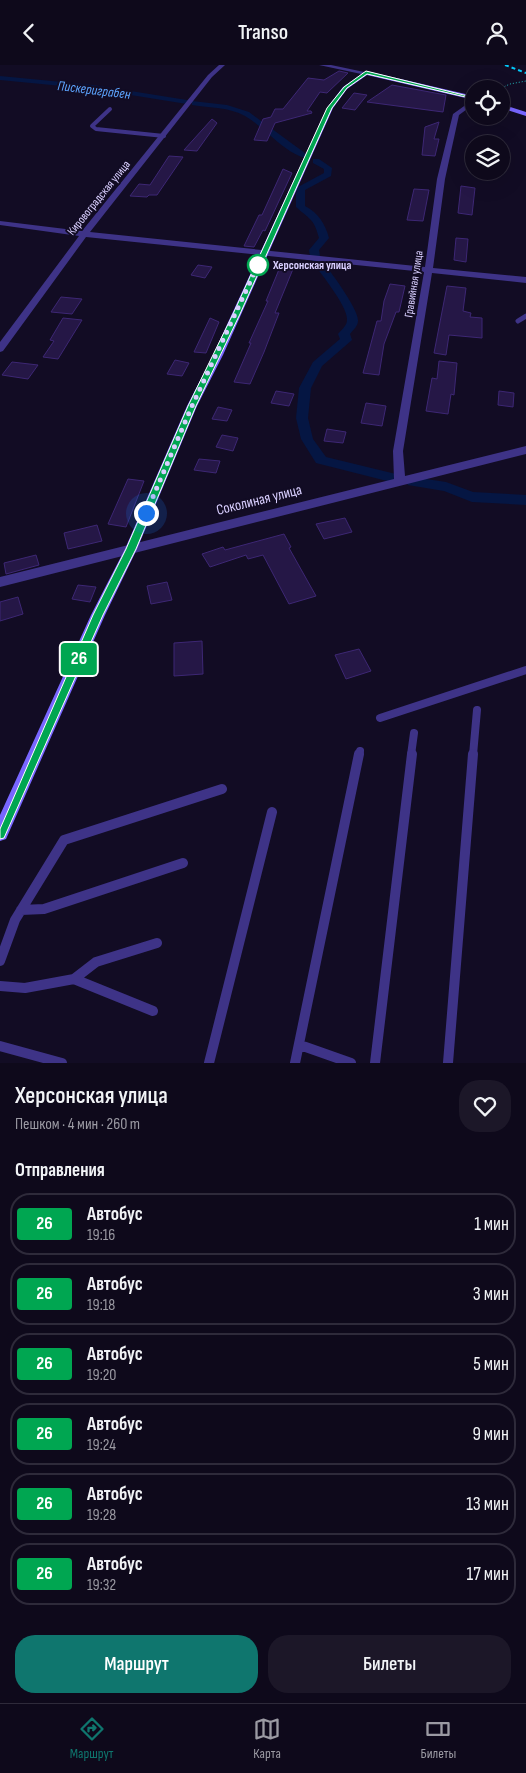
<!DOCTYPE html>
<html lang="ru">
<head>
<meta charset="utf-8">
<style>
  :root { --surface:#0e091b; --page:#1c1728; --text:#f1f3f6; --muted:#9b9aa3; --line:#2e2a3a; --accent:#0f766e }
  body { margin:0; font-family:"Sofia Sans Condensed",sans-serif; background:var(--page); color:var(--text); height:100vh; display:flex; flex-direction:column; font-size:19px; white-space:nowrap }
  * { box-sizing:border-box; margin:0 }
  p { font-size:16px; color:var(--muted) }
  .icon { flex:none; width:28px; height:28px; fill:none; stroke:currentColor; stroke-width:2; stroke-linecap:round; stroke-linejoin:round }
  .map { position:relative; height:998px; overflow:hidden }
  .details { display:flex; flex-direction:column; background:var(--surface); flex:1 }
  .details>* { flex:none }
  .badge { padding:0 10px; border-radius:4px; font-size:18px; line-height:32px }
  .tools { position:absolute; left:465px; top:15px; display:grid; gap:10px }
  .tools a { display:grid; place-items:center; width:45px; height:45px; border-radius:50%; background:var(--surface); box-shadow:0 5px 20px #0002,0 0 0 1px var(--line); font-size:25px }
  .you { position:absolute; width:25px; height:25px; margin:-12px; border:4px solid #fff; border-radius:50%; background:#1a73e8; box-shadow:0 0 0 8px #1a73e833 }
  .map>.badge { position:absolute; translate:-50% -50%; box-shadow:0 0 0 2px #fff }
  h2 { padding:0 15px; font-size:19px; line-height:45px }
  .round { display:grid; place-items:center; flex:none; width:52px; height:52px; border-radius:20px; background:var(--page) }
  .overview { display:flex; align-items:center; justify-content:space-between; height:85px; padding:0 15px }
  h1 { font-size:24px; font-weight:600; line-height:38px }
  .action { display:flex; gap:10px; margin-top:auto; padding:10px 15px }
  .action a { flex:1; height:58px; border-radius:20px; background:var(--accent); color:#fff; font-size:20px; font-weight:600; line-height:58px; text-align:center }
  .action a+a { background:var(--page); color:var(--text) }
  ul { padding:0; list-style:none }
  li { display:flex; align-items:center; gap:15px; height:62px; margin:0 10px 8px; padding:0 5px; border:2px solid var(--line); border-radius:20px }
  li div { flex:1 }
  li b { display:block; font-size:19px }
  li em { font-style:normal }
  li .badge { min-width:55px; font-weight:700; text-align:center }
  header { display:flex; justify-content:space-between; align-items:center; height:65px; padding:0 15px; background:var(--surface); font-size:22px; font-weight:600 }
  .menu { display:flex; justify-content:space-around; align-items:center; height:70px; border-top:1px solid var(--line); background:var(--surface); font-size:14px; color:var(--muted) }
  .menu a { display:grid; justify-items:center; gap:2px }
  .menu .active { color:var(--accent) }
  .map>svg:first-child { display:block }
</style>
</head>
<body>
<header><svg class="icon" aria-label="back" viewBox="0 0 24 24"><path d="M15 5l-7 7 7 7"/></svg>Transo<svg class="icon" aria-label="person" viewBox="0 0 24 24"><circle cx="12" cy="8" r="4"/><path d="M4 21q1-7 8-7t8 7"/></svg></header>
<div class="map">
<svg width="526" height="998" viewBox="0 0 526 998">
  <rect width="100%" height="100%" fill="#120c24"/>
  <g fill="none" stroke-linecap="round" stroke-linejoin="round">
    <path fill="#051643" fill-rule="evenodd" d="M0,11L93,20L187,35L191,37L187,39L93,24L0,15Z
      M192,36L227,40L249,47L309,91L305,93C282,86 266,63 245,51C229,42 210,43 192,40Z
      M313,94H319L332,103L331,111L305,125V141C318,148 325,158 329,173L319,185L320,191L318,193L321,194C329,205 359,244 358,256C358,261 353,265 350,269L352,275L322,301L311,323L308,353L313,374L326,392L400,410L402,413L400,416L395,418L316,398L301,374L296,353L299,323L313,297L340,274L338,269C341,265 347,261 347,255C348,241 320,208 312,196L314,194L310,191L309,185L319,173C314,153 309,154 296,142V129L298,122L324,108V104L313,98Z
      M413,412L446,417L473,427L526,430V440L472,437L444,426L408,420L406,417L408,414Z"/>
  </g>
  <path fill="#251746" stroke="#3d2774" d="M339,6L348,8L327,28L320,27L307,46H311L312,48L275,58L267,76L254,75L263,54L271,52L275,44H283L308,13L324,15Z
    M392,20L446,30L443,47L367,37Z
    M354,28L367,30L355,45L342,43Z
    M212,54L217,58L197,86L184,85Z
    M439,57L434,74H439L435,91L422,90L425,62Z
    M169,91L183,92L157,130H149L147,132L130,131L139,119L150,120Z
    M283,104L292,108L265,166L263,165L254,182L244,181L259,150H262Z
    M461,121L475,123L472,150L458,148Z
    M414,124L429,125L423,156L407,155Z
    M456,173L468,174L466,197L454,195Z
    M198,200L212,202L205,213L191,210Z
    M280,202L293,204L275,248H279L264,287L250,319L234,317L251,278H249L268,236H266Z
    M390,219L405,221L399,247H396L384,279L379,310L363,308L377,256H381L384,236Z
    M447,221L466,223L463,246L471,248L470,252L482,253V273L449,270L446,290L434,288Z
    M61,232L82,234L72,249L51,247Z
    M63,253L82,255L58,294L43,292L54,276L50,275Z
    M210,253L219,257L206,288L194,287Z
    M175,295L189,298L182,311L167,309Z
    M439,296L457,298L454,330L451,329L448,349L426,346L432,313L437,314Z
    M12,297L38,300L28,314L2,310Z
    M276,326L294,329L289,341L271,338Z
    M499,326L514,328L513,342L498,340Z
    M366,338L386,341L382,361L361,358Z
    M218,342L232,345L227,356L212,354Z
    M327,364L346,367L343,378L324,376Z
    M222,370L238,373L233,386L216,382Z
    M199,394L220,396L216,408L194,405Z
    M128,414L144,416L126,462L108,459Z
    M345,453L352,467L324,474L316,459Z
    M97,460L102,476L68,484L64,468Z
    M284,469L291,482L289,483L316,531L289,539L263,490L248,494L246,490L210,502L202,489L223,482L225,485Z
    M36,490L39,500L6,509L4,498Z
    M167,517L172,535L151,539L147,521Z
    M78,520L96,522L90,537L72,534Z
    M18,532L23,549L0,556V537Z
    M202,576L203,609L174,611V578Z
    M359,584L371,606L346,614L335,590Z"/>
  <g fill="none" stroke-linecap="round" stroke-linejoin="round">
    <path stroke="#24b9be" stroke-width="1" stroke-dasharray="1 2" stroke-linecap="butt" d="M499,24L510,19L526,16"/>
    <path stroke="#3e3387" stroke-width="4" d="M110,44L92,61L96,64L164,71"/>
    <path stroke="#3e3387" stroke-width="5" d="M518,256L526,251"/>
    <path stroke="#3e3387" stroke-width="8" d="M380,653L526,605
      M359,690L360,686
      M411,690L414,668
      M473,690L477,645"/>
    <path stroke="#3e3387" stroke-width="10" d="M21,845L44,844L183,798
      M0,896L15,855L64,775L222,724
      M74,914L96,897L157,878
      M0,921L25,923L74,914L153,946
      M300,980L351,998
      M0,981L62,998
      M209,998L272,747
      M295,998L359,689
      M375,998L412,689
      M448,998L473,689"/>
    <path fill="#3e3387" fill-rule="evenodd" d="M219,0H225L212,12L90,167L425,202L437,114L453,49L474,34V39L459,50L445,114L433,203L526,212V218L432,208L403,386L405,411L526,381V389L0,522V512L394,414L393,386L424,207L86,172L3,286L0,287V277L79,171L0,160V156L82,166L208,10Z
      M319,0H331L369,8L366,10Z"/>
    <path fill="#7866ff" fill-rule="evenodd" d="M366,6L474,31V35L367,10L347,24L333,43L223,290L197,341L137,484L105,550L6,774L0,776V750L91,550L125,484L187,341L213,290L327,43L343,22Z
      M501,39L526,47V51L501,43Z"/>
    <path stroke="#00cafa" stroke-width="2" stroke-dasharray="4 3" stroke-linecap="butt" d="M505,0L526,8"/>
  </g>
  <path fill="#00a651" stroke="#fff" d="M366,6L476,33L474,34L367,9L347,23L332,43L240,249L196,341L136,484L103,550L4,773L0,774V764L93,550L126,484L188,341L233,249L327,43L344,22Z"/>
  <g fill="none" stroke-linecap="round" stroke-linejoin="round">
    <path stroke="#d9cfff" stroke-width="5" stroke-dasharray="0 9" d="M146,448L192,341L259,198L258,200"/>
  </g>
  <circle fill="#fff" stroke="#00a651" stroke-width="2.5" cx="258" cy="200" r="10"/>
  <g text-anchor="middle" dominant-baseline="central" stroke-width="4" stroke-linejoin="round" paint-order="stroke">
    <g font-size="12" fill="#d9cfff" stroke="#120c24">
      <text transform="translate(99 133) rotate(-51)">Кировоградская улица</text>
      <text transform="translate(414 219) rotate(-81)">Гравийная улица</text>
    </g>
    <g font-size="12" font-weight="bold" fill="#d9cfff" stroke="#120c24" text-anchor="start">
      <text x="273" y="200">Херсонская улица</text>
    </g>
    <g font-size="14" font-style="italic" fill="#5da5ff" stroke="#120c24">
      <text transform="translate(94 25) rotate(7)">Пискериграбен</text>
    </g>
    <g font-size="15" fill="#d9cfff" stroke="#120c24">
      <text transform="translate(259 435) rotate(-14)">Соколиная улица</text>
    </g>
  </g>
</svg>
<div class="tools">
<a><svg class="icon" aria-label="locate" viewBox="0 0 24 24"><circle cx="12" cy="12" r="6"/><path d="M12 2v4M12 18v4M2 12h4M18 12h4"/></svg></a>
<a><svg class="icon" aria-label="layers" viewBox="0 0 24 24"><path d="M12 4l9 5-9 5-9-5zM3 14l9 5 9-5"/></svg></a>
</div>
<div class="you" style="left:146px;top:448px"></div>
<b class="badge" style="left:79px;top:594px;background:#00a651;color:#fff">26</b>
</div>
<section class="details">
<div class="overview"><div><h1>Херсонская улица</h1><p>Пешком · 4 мин · 260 m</p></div><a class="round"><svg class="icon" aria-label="heart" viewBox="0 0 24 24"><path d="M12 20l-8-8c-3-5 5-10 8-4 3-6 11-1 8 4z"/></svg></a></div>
<h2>Отправления</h2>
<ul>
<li><span class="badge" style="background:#00a651;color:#fff">26</span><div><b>Автобус</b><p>19:16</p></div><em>1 мин</em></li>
<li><span class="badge" style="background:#00a651;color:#fff">26</span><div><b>Автобус</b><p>19:18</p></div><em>3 мин</em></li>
<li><span class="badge" style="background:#00a651;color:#fff">26</span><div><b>Автобус</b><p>19:20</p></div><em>5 мин</em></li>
<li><span class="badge" style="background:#00a651;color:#fff">26</span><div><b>Автобус</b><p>19:24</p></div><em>9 мин</em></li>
<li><span class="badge" style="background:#00a651;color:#fff">26</span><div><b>Автобус</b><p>19:28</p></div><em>13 мин</em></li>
<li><span class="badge" style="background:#00a651;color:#fff">26</span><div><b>Автобус</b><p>19:32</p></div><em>17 мин</em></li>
</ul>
<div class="action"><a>Маршрут</a><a>Билеты</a></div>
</section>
<nav class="menu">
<a class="active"><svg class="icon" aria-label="directions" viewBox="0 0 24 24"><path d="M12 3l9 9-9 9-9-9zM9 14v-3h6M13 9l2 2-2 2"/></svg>Маршрут</a>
<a><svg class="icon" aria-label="map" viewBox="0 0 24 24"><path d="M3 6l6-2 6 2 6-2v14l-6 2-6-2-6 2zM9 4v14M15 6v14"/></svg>Карта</a>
<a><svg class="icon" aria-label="tickets" viewBox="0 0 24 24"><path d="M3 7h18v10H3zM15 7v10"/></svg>Билеты</a>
</nav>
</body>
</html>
